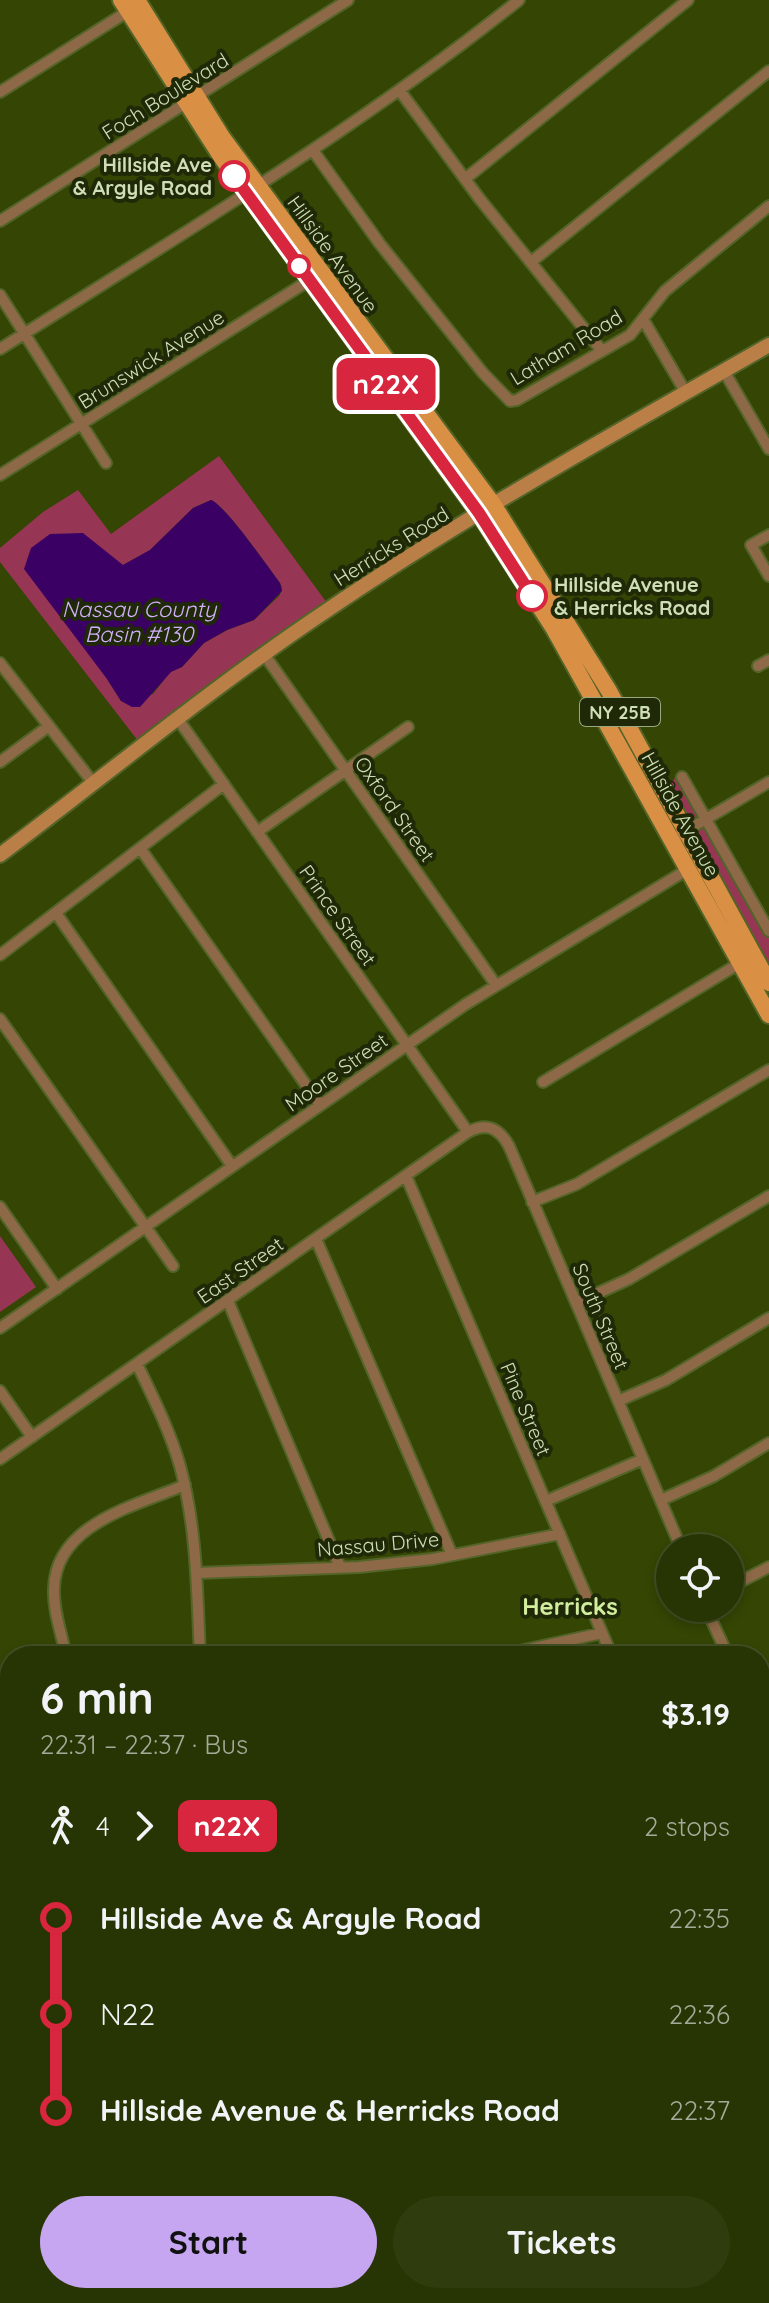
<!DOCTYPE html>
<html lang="en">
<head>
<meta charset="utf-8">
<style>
  :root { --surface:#273403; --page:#2f3c0d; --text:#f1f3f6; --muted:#a4aa9a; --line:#434f25; --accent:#c6a6f0 }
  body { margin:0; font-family:Quicksand,sans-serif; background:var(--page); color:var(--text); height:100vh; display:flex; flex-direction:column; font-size:30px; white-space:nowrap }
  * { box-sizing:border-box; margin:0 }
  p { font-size:26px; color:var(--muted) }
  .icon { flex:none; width:44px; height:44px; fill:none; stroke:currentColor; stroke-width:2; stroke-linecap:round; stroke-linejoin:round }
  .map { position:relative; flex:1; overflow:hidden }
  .panel { position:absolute; left:0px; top:1646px; width:770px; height:658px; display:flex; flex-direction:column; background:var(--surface); border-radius:32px 32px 0 0; box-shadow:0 4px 12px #0003,0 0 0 2px var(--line) }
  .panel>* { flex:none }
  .badge { padding:0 16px; border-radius:12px; font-size:28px; line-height:52px }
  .tools { position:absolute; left:656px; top:1534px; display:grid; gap:16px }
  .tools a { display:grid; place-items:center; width:88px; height:88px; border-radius:50%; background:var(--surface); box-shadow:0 4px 12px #0003,0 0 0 2px var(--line); font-size:40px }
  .map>.badge { position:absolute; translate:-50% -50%; box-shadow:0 0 0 4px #fff }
  .legs { display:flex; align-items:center; gap:12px; height:88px; padding:0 40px; font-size:26px }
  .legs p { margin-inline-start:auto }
  .headline { display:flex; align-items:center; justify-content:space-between; height:136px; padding:0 40px }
  h1 { font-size:44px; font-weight:700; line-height:60px }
  .cta { display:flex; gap:16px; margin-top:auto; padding:16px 40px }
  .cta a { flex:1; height:92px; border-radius:48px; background:var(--accent); color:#111; font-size:32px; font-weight:700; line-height:92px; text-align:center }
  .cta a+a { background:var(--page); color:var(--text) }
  ul { padding:0 40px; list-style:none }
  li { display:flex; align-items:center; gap:28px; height:96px; font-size:30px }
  li i { display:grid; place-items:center; width:12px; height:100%; margin:0 10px; background:currentColor }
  li i::after { content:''; width:20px; height:20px; margin:-10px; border:6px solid; border-radius:50%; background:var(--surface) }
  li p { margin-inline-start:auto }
  li:first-child i { background:linear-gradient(#0000 50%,currentColor 0) }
  li:last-child i { background:linear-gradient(currentColor 50%,#0000 0) }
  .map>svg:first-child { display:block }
</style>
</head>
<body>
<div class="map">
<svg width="769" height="2303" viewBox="0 0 769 2303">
  <rect width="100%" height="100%" fill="#344504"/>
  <path fill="#963654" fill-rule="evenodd" d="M219,456L330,607L142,746L0,562V548L43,512L78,490L111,534ZM211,500C227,507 267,566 280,583L282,587L280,595L254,620L227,630L204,643L182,667L171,671L153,694L121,701L107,679L123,565L150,550L193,508Z
    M679,770L769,931V983L666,794Z
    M0,1236L36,1287L0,1312Z
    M769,1906V1962L760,1968V1912Z"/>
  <path fill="#3b0064" d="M211,500C226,506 267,566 280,583L282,591L254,620L227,630L204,643L182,667L171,672L140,707H132L121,701L107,679L24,569L31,548L50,534L83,533L123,565L150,550L193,508Z"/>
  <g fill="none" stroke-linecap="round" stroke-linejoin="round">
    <g stroke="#536428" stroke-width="14">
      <path id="minor" d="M400,91L479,198L602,351
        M0,92L130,10
        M314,152L380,244L483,373L510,401L517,400L630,335L665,291L769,206
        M465,179L688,0
        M0,221L348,0
        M531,262L769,71
        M0,295L106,463
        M643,319L686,393
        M0,349C177,237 355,131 519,0
        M724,371L769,449
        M0,475L313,278
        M769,535L751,545L769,576
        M264,654L496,985
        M0,663L94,784
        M758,666L769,660
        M178,719L468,1132
        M0,762L49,726
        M682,777L769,931
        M257,832L408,727
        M672,839L769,782
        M140,848L320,1105
        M56,913L232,1166
        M0,955L224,784
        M0,1019L173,1266
        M543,1082L740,963
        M406,1176L612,1656
        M532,1202L577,1184L769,1070
        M0,1207L57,1289
        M316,1239L452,1555
        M228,1301L340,1567
        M576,1303L629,1279L769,1196
        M0,1328L466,1004L690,868
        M137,1364C153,1397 170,1431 180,1466C197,1528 197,1592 200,1656
        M0,1391L32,1437
        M618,1401L666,1380L769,1318
        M0,1459L468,1132C487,1122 499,1128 509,1146L681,1548
        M661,1500L714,1476L769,1443
        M546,1501L643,1459
        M197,1573L359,1567L433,1559L560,1534
        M730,1587L769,1567
        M706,1608L728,1656
        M66,1656C62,1635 53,1611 54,1589C55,1524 135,1506 185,1485
        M497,1656L602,1633
        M760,1692L769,1688
        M760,1730L769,1752
        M760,1775L769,1769
        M0,1826L10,1820
        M0,2049L10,2057
        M760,2098L769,2091
        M760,2173L769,2189
        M760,2216L769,2210
        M213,2294L219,2303
        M578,2294L584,2303
        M415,2303L433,2294
        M624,2303L638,2294"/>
    </g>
    <g stroke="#536428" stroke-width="16">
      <path id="tertiary" d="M0,2191L10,2199
        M63,2294L68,2303"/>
    </g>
    <g stroke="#536428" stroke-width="18">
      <path id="secondary" d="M0,855C109,773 215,685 329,609C470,513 621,430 769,345"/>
    </g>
    <g stroke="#536428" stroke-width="20">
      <path id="primary" d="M121,0L222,158L479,513L554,629L769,1015
        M137,0L222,137L493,504L609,691L769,983"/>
    </g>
    <use href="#minor" stroke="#8d6947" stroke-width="10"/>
    <use href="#tertiary" stroke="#8d6947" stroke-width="12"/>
    <use href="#secondary" stroke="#b97f47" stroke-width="14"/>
    <use href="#primary" stroke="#da9044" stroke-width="16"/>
  </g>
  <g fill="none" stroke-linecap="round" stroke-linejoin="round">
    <g stroke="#fff" stroke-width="18">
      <path id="line-1" d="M234,176L479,513L532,596"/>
    </g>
    <use href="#line-1" stroke="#d7263d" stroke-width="12"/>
  </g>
  <g fill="#fff" stroke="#d7263d" stroke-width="4">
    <circle cx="234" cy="176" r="14"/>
    <circle cx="299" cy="266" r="10"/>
    <circle cx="532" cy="596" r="14"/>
  </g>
  <g text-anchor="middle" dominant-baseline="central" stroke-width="8" stroke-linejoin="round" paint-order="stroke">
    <rect fill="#1f2908" stroke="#9aa882" stroke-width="2" x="580" y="698" width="80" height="28" rx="6"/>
    <g font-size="18" font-weight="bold" fill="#cfdeb7">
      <text x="620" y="712">NY 25B</text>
    </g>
    <g font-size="20" fill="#cfdeb7" stroke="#1f2908">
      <text transform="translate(165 96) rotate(-32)">Foch Boulevard</text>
      <text transform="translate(333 254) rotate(54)">Hillside Avenue</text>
      <text transform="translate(566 347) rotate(-31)">Latham Road</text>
      <text transform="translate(151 359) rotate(-32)">Brunswick Avenue</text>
      <text transform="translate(391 546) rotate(-32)">Herricks Road</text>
      <text transform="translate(395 809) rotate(55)">Oxford Street</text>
      <text transform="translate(681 814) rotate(61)">Hillside Avenue</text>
      <text transform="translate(338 915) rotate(55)">Prince Street</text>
      <text transform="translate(336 1072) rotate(-35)">Moore Street</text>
      <text transform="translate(240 1270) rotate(-35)">East Street</text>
      <text transform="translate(601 1316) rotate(67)">South Street</text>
      <text transform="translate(526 1409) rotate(67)">Pine Street</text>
      <text transform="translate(378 1544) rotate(-5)">Nassau Drive</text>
    </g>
    <g font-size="20" font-weight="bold" fill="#cfdeb7" stroke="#1f2908" text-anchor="end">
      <text x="212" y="164">Hillside Ave<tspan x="212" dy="23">&amp; Argyle Road</tspan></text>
      <text x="554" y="584" text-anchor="start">Hillside Avenue<tspan x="554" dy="23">&amp; Herricks Road</tspan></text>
    </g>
    <g font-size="22" font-style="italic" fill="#d0b0fb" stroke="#1f2908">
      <text x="139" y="609">Nassau County<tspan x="139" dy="25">Basin #130</tspan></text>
    </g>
    <g font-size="24" font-weight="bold" fill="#d2ed9d" stroke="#1f2908">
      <text x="570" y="1606">Herricks</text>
    </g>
  </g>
</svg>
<div class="tools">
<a><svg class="icon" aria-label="locate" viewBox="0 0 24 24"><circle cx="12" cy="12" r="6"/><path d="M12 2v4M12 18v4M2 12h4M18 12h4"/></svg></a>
</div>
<b class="badge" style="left:386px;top:384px;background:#d7263d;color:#fff">n22X</b>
<section class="panel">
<div class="headline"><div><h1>6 min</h1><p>22:31 – 22:37 · Bus</p></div><b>$3.19</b></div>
<div class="legs"><svg class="icon" aria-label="walk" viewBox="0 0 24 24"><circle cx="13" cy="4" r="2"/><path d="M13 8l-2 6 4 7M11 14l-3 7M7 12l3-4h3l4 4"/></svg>4<svg class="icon" aria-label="forward" viewBox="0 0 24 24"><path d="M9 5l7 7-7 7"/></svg><b class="badge" style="background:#d7263d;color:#fff">n22X</b><p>2 stops</p></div>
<ul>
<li><i style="color:#d7263d"></i><b>Hillside Ave &amp; Argyle Road</b><p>22:35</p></li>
<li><i style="color:#d7263d"></i><span>N22</span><p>22:36</p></li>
<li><i style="color:#d7263d"></i><b>Hillside Avenue &amp; Herricks Road</b><p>22:37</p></li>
</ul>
<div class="cta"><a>Start</a><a>Tickets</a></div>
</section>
</div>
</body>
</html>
